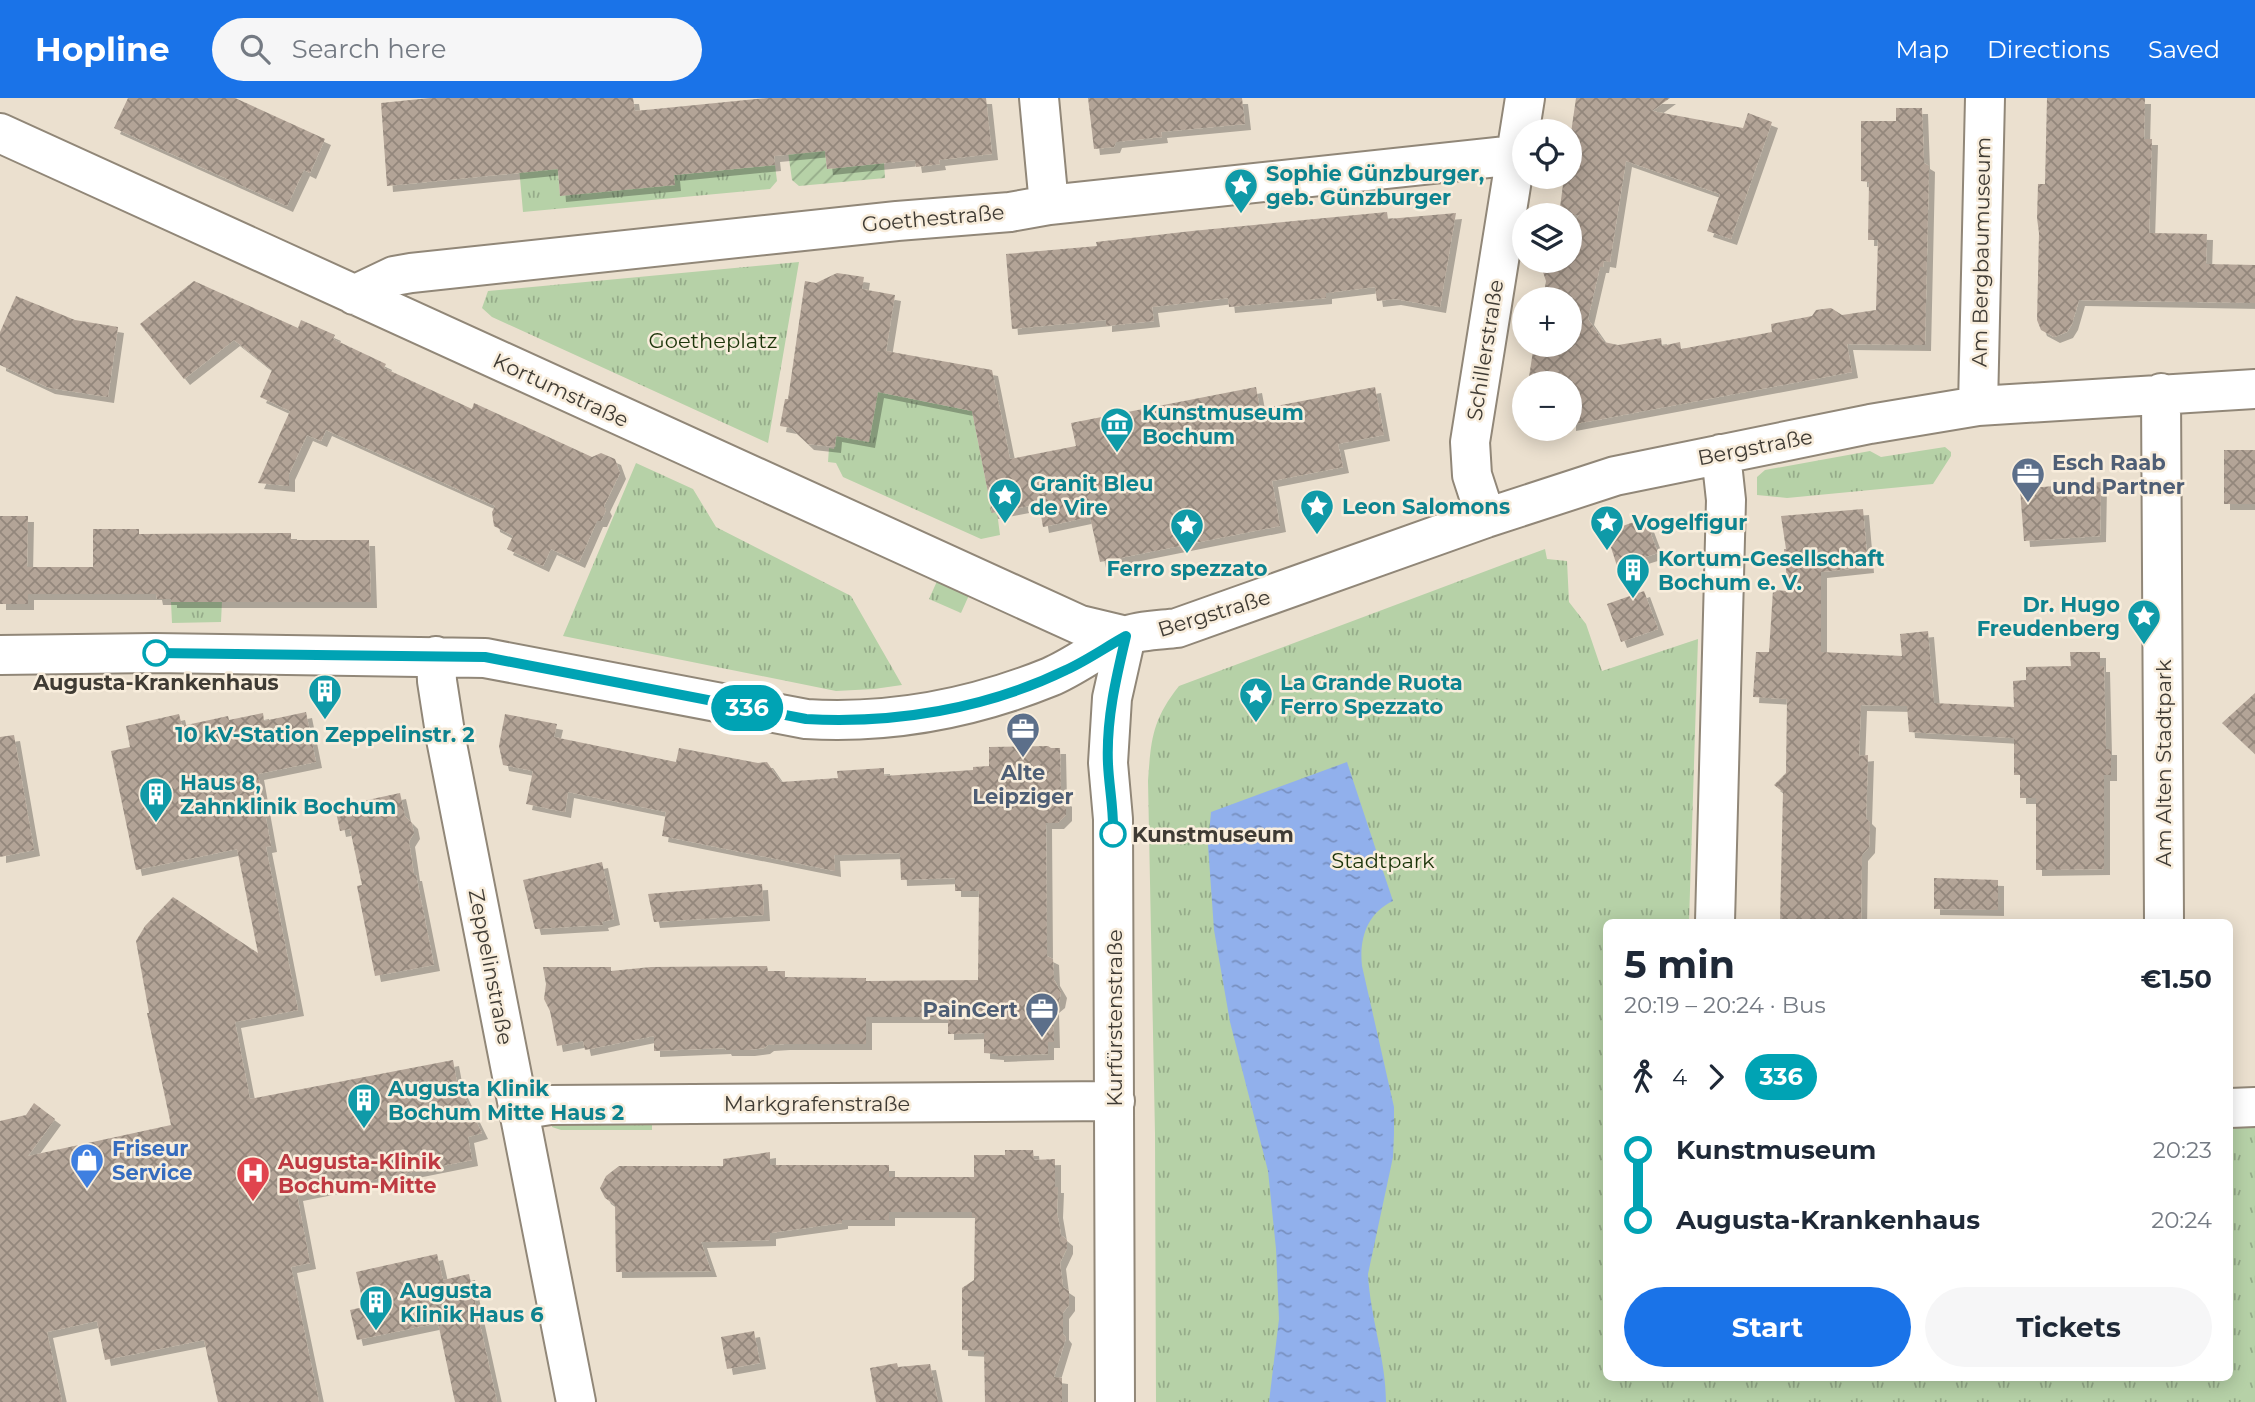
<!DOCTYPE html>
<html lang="en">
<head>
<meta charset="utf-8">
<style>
  :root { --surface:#fff; --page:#f6f6f7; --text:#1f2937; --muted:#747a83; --accent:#1a73e8 }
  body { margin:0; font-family:Montserrat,sans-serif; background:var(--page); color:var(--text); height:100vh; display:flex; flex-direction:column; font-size:26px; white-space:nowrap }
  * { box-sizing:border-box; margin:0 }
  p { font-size:23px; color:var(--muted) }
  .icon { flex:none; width:38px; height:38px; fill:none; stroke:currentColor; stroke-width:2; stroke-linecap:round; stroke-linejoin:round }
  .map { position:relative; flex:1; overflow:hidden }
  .drawer { position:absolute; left:1603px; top:821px; width:630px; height:462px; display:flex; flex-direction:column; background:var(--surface); border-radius:10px; box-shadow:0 4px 18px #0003 }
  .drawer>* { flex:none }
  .badge { padding:0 14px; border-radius:23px; font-size:24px; line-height:46px }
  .controls { position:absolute; left:1512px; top:21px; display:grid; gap:14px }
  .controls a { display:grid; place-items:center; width:70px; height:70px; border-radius:50%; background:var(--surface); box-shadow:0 4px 18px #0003; font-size:35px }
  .map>.badge { position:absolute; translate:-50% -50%; box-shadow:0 0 0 4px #fff }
  .legs { display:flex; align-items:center; gap:10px; height:77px; padding:0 21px; font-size:23px }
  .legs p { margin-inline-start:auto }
  .overview { display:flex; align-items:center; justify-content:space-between; height:119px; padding:0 21px }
  h1 { font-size:38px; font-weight:700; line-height:52px }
  .button { display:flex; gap:14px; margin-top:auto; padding:14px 21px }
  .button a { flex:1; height:80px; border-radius:42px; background:var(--accent); color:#fff; font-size:28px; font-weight:700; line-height:80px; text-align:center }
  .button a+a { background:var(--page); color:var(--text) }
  ul { padding:0 21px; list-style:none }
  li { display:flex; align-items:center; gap:24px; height:70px; font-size:26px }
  li i { display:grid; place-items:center; width:10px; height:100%; margin:0 9px; background:currentColor }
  li i::after { content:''; width:18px; height:18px; margin:-9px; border:5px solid; border-radius:50%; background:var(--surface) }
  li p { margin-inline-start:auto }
  li:first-child i { background:linear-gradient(#0000 50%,currentColor 0) }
  li:last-child i { background:linear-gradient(currentColor 50%,#0000 0) }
  header { display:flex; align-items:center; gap:42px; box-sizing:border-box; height:98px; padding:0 35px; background:var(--accent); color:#fff }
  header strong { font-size:33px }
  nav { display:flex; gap:38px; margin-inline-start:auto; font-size:24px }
  .search { width:490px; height:63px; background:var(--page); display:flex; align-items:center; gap:18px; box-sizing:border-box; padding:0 24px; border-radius:38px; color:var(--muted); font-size:26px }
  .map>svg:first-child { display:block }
</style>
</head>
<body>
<header>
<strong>Hopline</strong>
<div class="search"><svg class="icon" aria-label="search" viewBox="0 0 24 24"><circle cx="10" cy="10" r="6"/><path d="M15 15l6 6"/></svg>Search here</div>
<nav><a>Map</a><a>Directions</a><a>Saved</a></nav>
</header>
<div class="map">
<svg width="2255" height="1304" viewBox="0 0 2255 1304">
  <defs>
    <pattern id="grass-tufts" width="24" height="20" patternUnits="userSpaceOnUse" patternTransform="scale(1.75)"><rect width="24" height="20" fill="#b6d1a7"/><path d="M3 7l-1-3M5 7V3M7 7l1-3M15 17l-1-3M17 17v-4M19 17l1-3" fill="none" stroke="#95ab89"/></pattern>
    <pattern id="garden-furrows" width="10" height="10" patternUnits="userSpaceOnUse" patternTransform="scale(1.75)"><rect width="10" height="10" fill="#b6d1a7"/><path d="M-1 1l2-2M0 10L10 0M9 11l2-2" fill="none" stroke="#95ab89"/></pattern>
    <pattern id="water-ripples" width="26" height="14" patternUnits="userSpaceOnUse" patternTransform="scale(1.75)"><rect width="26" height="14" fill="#91b0ec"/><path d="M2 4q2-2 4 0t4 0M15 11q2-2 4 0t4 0" fill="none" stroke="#7890c0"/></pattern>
    <pattern id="building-cross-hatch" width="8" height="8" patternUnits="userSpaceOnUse" patternTransform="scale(1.75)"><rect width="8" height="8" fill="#b3a497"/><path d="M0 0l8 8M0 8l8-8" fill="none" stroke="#93877c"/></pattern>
    <filter id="shadow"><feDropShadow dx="6" dy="6" stdDeviation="0" flood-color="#0004"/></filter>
  </defs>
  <rect width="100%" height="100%" fill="#ebe0cf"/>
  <path fill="url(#grass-tufts)" d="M555,42L560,97L674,87V77L775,67L777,83L770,91L523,114L517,46Z
    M799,164L768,345L492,219L482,210L488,193Z
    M874,293L972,313L992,415L997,414L1000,437L981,441L843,379L836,365L828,364L829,350L834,351L837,336Z
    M1945,349L1951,354V358L1933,386L1787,400L1757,397V379L1765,372L1870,353L1881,359Z
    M636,365L693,391L716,429L851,498L902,587L874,591L836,593L563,538Z
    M1545,451L1547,461L1567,463L1569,504L1586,526L1602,573L1698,541L1689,824H1606V1279H2230V1030H2255V1304H1156L1155,1036L1148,683C1151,642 1152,622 1179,588Z
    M938,481L970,495L961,515L929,501Z
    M222,503L221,524L172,525L171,504Z
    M652,1020V1032H561L552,1029L551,1021Z"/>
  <path fill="url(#garden-furrows)" d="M785,33L825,53L827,71L884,65L885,80L799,88L792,82Z"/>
  <path fill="url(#water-ripples)" d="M1347,664L1377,755L1374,756L1377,764H1380L1393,803C1367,815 1359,841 1362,868L1394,1009V1036L1393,1059L1368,1176C1370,1219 1386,1261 1386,1304H1269L1279,1221L1276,1151L1268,1073L1230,924L1214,832L1208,747L1211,714Z"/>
  <path fill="url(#building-cross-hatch)" filter="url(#shadow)" d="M128,0H235L325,41L310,75L304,72L287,108L114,30Z
    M430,0H633L635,13L767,0H986L992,56L939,62L940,66L916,69L915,62L827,71L825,53L774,58L775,67L674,77L675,87L560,98L558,71L387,88L381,5Z
    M1088,0H1242L1245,26L1161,34L1162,39L1116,44L1114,49L1094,51Z
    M1576,0H1670L1652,13L1743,30L1748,15L1772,24L1731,141L1707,133L1720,96L1626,63L1610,164L1604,163L1603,169H1600L1588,221L1604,244L1618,247L1661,240L1662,248L1680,244L1681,251L1772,234L1771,226L1812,218L1816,212L1831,210L1842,217L1876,212L1878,142H1868L1869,84L1861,83V23H1896V10H1922L1924,65L1929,68L1925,247L1847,246L1852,274L1570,327V285H1528L1534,247H1570V201H1543L1546,183L1543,174L1545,163H1570V130L1579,117H1559L1564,79H1570V42Z
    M2047,0H2145L2144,41H2152L2149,135L2207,136L2206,166L2255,167V205L2079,202L2072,226L2067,234L2054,239L2041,232L2037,222L2039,135L2037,120L2038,86H2045Z
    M1387,114L1388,121L1456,115L1440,209L1395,201L1377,203L1375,189L1326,195V200L1229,209L1228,200L1152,209L1154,223L1106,228V222L1012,231L1006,156L1097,148L1096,144L1192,133Z
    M837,175L864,179L862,191L895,197L886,253L992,272L1010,361L1076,348L1071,325L1256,289L1260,311L1375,289L1384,337L1338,346L1343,369L1272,383L1280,428L1100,464L1090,419L1043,429L1039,406L992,415L972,313L878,294L869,344L836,338L835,349L808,346L791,330L780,328L785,301H788L805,183L816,185Z
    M194,183L298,230L301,222L335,237L333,241L386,266L384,270L472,311L474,305L592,359L601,355L615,361L620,375L604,408L606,412L601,423H597L579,464L551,451L543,468L507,451L513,438L494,428L492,414L495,408L326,332L321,343L307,337L289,376V388L258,385L290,313L260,299L272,272L234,242L184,281L140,226Z
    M16,198L75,222L118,229L108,299L49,290L0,267V234Z
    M2224,352H2255V406H2224Z
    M2101,384L2100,438L2024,443L2020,391Z
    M1863,411L1868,469L1821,474V554L1902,558L1900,536L1928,533L1934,605L2014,609L2013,583L2026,582V569L2071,568L2070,554H2100V568H2104L2106,651H2111V677H2104V771L2036,772V700H2020V677H2014V640L1909,634L1907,608L1861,607L1859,658L1868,657L1866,720L1870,724L1869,749L1862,757L1861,824H1780L1783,694L1774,687L1786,675L1787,601L1753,599L1756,554H1769L1773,492L1788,493L1784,451H1786L1781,418Z
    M0,418H28L27,469H93V431H139V436L291,435V442H369L371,504H171V501H157L156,496H28V506H0Z
    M1645,420L1658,455L1617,468L1606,434Z
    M1644,493L1658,531L1621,544L1607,506Z
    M2255,595V656L2222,625Z
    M306,614L316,664L258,676L271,748L266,749L298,912L235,924L250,1001L453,962L457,984L482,1035L468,1039L472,1062L297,1097L310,1165L291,1169L319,1304H218L204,1242L105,1262L97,1223L47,1234L62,1304H0V1023L26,1017L34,1005L55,1021L28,1058L171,1027L147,915H149L136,843L145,828L173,799L258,855L237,751L136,772L111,653L130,649L126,628L179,616L182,628L228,618L229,622L263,615L264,623Z
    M505,616L557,626L554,639L676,664L679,650L758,665L767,664L781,684L838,680L837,673L884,670V678L973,672V669L989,668V649L1048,648L1051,650H1060L1061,698L1066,703V717L1058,725H1046L1047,858L1053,861L1054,882L1061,894L1059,904L1053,909L1054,944H1048V956L998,958V956L984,955V935L948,936V919H866V946H784L768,947L764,950L749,952H726L725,950L654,953V938L585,952L583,943L557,948L550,913L544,901L546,886L543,869H611V873L651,869L767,868L768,873H785V879L866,880V883L978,882L979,793H955V780L901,782L900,755L834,757L835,773L662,738L666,714L568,694L565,714L526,706L533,673L503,667L499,648Z
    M14,637L34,752L0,759V639Z
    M400,695L405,718L412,725L414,735L409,743L414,777H416L434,867L375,878L357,788L362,787L350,731L340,733L335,709Z
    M602,764L614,821L602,824L603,827L535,831L523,782Z
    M1934,780L1998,782V812L1934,811Z
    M762,786L764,817L654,824L648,796Z
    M1005,1052H1033L1034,1062L1055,1061V1089H1058L1057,1114L1061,1137L1067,1142V1150L1060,1165L1063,1189L1069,1193V1207L1063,1215V1236L1066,1240L1054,1279L1062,1280V1304H985L984,1253L962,1252V1190L974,1182L975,1119H972V1114H889V1122H842V1125L770,1135V1142L701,1144L711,1173L616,1174L615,1107L605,1100L600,1090L606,1078L619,1068H723V1061L770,1054V1067H889V1079H974V1057H1005Z
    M437,1156L443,1182L469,1176L497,1304H455L438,1225L357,1242L350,1212L364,1209L356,1174Z
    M754,1233L760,1265L727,1271L721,1239Z
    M897,1265L898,1269L930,1266L938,1304H876L870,1270Z"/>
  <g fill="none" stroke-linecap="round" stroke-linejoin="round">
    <g stroke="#918778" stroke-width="42">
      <path id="minor" d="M1039,0L1049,107
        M0,35L1080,527L1126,538
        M354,197L394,178L411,175L897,123L1010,114L1049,107L1516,57
        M2161,295L2164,824
        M1978,308L1985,0
        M1486,420L1472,377L1470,344L1525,0
        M0,557L154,555L485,560L806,621C890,626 971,611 1050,579C1076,568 1099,549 1125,538C1140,532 1161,532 1177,530L1486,420L1615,378L1870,326L1978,308L2255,291
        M436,558L437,583L446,641L576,1304
        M1715,824L1726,402L1721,356
        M2230,1010L2255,1009
        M519,1012L550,1007L1115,1003
        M1115,1304L1113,721L1108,665L1112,600L1126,538"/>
    </g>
    <use href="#minor" stroke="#fff" stroke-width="38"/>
  </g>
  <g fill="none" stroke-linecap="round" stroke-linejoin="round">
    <g stroke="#fff" stroke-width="16">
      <path id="line-1" d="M156,555L485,559L806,621C894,626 986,611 1066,572C1086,563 1106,549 1126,538C1116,580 1106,622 1108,666C1109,689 1114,712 1113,736"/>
    </g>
    <use href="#line-1" stroke="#00a3b4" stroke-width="10"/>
  </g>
  <defs>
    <g id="sight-pin" transform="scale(1.75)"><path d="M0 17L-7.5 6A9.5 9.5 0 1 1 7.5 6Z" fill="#0f9aa8" stroke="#f8eddc"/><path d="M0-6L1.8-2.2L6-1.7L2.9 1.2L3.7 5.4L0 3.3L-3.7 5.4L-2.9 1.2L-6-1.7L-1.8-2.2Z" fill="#fff"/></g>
    <g id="museum-pin" transform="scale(1.75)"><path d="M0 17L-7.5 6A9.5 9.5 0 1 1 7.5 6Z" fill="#0f9aa8" stroke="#f8eddc"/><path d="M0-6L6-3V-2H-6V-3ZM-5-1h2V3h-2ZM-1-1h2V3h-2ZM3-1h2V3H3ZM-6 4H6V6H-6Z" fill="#fff"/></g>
    <g id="office-pin" transform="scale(1.75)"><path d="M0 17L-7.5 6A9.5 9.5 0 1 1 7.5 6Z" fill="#5c6f8a" stroke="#f8eddc"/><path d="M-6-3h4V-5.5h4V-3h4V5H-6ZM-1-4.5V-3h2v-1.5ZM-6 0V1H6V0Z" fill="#fff"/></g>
    <g id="building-pin" transform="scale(1.75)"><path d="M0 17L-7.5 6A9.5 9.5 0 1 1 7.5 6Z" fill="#0f9aa8" stroke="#f8eddc"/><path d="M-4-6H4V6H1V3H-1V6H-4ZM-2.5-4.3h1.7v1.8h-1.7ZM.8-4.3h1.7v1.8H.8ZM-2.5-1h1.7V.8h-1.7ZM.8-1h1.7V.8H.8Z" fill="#fff"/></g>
    <g id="shop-pin" transform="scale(1.75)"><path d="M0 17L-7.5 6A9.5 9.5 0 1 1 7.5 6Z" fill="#3f7fe0" stroke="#f8eddc"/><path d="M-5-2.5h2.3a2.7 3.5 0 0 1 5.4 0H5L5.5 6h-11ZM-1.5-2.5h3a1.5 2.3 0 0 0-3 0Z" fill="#fff"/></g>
    <g id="hospital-pin" transform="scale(1.75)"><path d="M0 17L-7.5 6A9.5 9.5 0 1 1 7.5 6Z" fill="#e0444e" stroke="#f8eddc"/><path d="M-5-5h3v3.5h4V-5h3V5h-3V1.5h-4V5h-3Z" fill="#fff"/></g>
  </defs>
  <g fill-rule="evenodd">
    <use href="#sight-pin" x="1241" y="87"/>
    <use href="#museum-pin" x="1117" y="326"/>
    <use href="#office-pin" x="2028" y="376"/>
    <use href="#sight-pin" x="1005" y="397"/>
    <use href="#sight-pin" x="1317" y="408"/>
    <use href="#sight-pin" x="1607" y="424"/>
    <use href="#sight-pin" x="1187" y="427"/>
    <use href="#building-pin" x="1633" y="472"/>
    <use href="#sight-pin" x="2144" y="518"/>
    <use href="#building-pin" x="325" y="593"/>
    <use href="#sight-pin" x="1256" y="596"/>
    <use href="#office-pin" x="1023" y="631"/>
    <use href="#building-pin" x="156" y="696"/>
    <use href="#office-pin" x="1042" y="911"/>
    <use href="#building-pin" x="364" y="1002"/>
    <use href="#shop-pin" x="87" y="1062"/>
    <use href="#hospital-pin" x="253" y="1075"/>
    <use href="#building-pin" x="376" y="1204"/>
  </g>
  <g fill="#fff" stroke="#00a3b4" stroke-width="3.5">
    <circle cx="156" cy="555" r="12"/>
    <circle cx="1113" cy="736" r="12"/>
  </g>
  <g text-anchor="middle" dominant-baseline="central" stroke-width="5" stroke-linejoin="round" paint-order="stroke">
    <g font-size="21" font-weight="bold" fill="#0d838f" stroke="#f8eddc" text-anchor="start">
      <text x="1266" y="75">Sophie Günzburger,<tspan x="1266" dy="24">geb. Günzburger</tspan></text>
      <text x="1142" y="314">Kunstmuseum<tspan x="1142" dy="24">Bochum</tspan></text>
      <text x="1030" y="385">Granit Bleu<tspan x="1030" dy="24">de Vire</tspan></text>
      <text x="1342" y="408">Leon Salomons</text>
      <text x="1632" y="424">Vogelfigur</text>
      <text x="1658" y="460">Kortum-Gesellschaft<tspan x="1658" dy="24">Bochum e. V.</tspan></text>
      <text x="1187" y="470" text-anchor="middle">Ferro spezzato</text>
      <text x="2120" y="506" text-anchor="end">Dr. Hugo<tspan x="2120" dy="24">Freudenberg</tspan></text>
      <text x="1280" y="584">La Grande Ruota<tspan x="1280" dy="24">Ferro Spezzato</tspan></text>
      <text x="325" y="636" text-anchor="middle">10 kV-Station Zeppelinstr. 2</text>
      <text x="180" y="684">Haus 8,<tspan x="180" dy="24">Zahnklinik Bochum</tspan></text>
      <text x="388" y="990">Augusta Klinik<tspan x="388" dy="24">Bochum Mitte Haus 2</tspan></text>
      <text x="400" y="1192">Augusta<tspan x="400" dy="24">Klinik Haus 6</tspan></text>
    </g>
    <g font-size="21" fill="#3f3b34" stroke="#f8eddc">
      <text transform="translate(933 120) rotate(-5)">Goethestraße</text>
      <text transform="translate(1981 154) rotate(-89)">Am Bergbaumuseum</text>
      <text transform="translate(1485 252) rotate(-81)">Schillerstraße</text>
      <text transform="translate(561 292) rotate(25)">Kortumstraße</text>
      <text transform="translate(1755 349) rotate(-11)">Bergstraße</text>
      <text transform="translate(1214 515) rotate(-17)">Bergstraße</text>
      <text transform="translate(2163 665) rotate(-90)">Am Alten Stadtpark</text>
      <text transform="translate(491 869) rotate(79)">Zeppelinstraße</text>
      <text transform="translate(1114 920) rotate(-90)">Kurfürstenstraße</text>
      <text x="817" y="1005">Markgrafenstraße</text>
    </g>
    <g font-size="21" fill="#1c350a" stroke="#f8eddc">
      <text x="713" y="242">Goetheplatz</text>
      <text x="1383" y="762">Stadtpark</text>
    </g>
    <g font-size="21" font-weight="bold" fill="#4e5e75" stroke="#f8eddc" text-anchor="start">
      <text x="2052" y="364">Esch Raab<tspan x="2052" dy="24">und Partner</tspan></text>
      <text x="1023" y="674" text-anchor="middle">Alte<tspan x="1023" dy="24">Leipziger</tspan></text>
      <text x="1018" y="911" text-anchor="end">PainCert</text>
    </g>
    <g font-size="21" font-weight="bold" fill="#3f3b34" stroke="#f8eddc">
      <text x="156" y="584">Augusta-Krankenhaus</text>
      <text x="1132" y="736" text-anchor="start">Kunstmuseum</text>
    </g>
    <g font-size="21" font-weight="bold" fill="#366cbe" stroke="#f8eddc" text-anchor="start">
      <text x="112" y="1050">Friseur<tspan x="112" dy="24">Service</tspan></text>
    </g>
    <g font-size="21" font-weight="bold" fill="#be3a42" stroke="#f8eddc" text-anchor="start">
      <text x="278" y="1063">Augusta-Klinik<tspan x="278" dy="24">Bochum-Mitte</tspan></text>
    </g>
  </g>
</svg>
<div class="controls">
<a><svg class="icon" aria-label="locate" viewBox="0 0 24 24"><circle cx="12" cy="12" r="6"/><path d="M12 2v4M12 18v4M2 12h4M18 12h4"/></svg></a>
<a><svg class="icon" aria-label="layers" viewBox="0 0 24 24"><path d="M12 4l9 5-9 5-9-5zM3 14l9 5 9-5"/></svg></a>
<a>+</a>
<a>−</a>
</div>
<b class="badge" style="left:747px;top:610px;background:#00a3b4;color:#fff">336</b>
<section class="drawer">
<div class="overview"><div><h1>5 min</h1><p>20:19 – 20:24 · Bus</p></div><b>€1.50</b></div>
<div class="legs"><svg class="icon" aria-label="walk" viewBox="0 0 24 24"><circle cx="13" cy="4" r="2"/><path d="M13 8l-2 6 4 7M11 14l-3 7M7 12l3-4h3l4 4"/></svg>4<svg class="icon" aria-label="forward" viewBox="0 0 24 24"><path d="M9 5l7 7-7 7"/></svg><b class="badge" style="background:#00a3b4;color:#fff">336</b></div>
<ul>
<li><i style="color:#00a3b4"></i><b>Kunstmuseum</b><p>20:23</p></li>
<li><i style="color:#00a3b4"></i><b>Augusta-Krankenhaus</b><p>20:24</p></li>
</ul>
<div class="button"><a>Start</a><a>Tickets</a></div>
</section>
</div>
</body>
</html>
